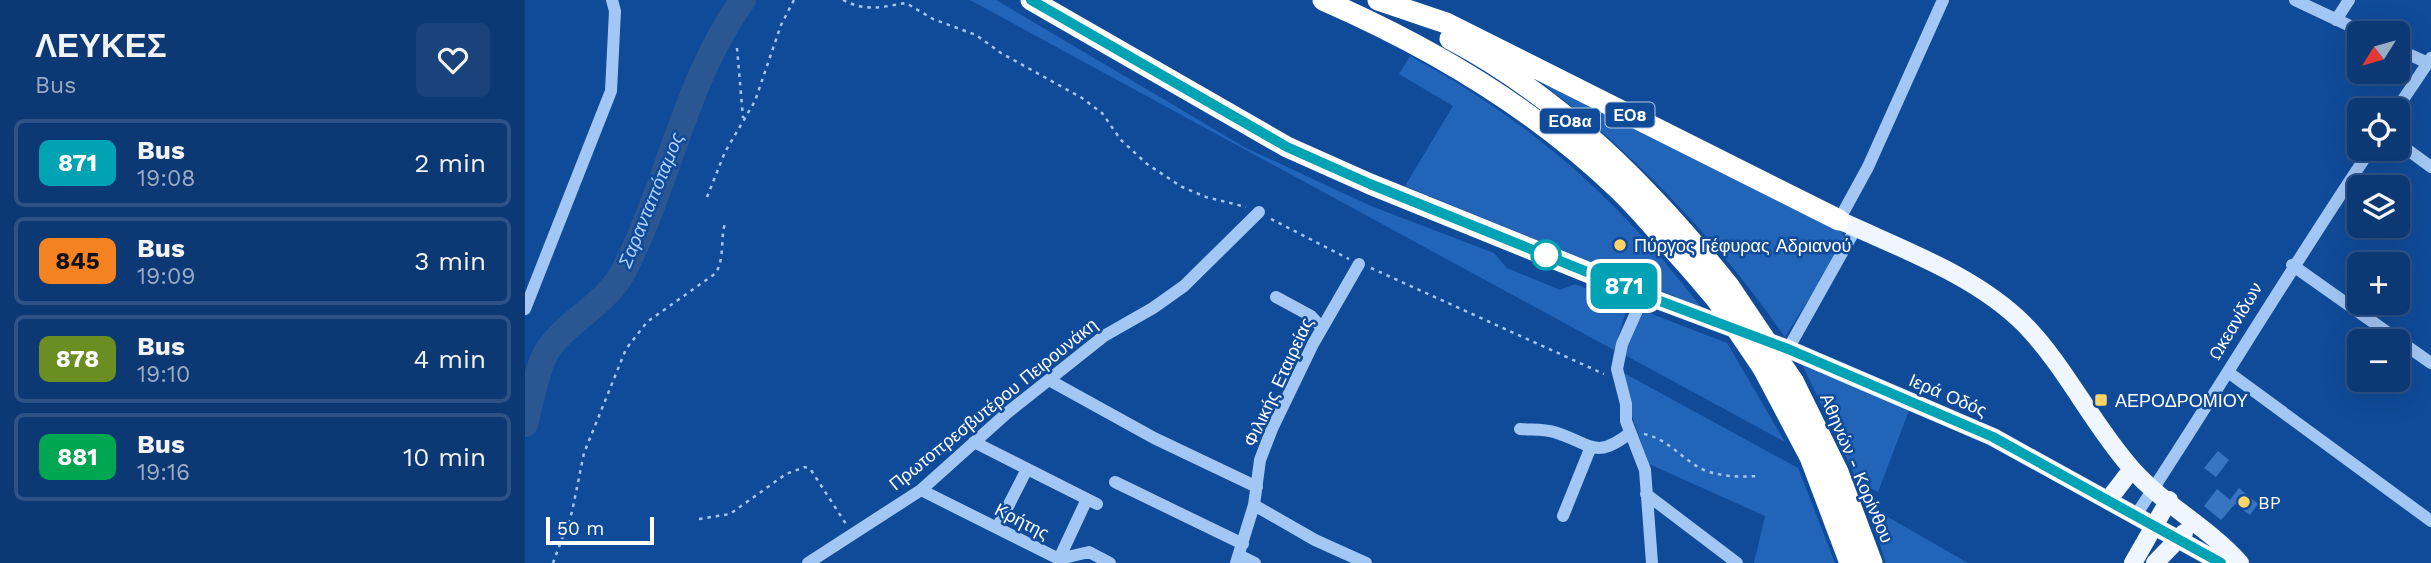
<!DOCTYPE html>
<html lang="en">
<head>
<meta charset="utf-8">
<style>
  :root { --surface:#0c3874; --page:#1a437c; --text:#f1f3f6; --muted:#9aacc5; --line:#2c5286 }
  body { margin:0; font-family:"Work Sans",sans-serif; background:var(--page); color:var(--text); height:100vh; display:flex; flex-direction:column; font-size:26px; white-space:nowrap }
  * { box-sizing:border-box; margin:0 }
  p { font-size:23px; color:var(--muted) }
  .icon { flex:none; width:38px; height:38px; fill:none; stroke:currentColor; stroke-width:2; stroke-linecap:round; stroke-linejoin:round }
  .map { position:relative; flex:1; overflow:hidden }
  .side { display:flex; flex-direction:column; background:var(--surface); width:525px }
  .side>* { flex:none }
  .badge { padding:0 14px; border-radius:10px; font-size:24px; line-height:46px }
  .needle { width:46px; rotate:233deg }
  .fabs { position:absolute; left:1822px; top:21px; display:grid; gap:14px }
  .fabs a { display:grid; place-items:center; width:63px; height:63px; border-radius:10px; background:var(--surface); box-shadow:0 7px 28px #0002,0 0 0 2px var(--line); font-size:35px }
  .scale { position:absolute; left:21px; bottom:18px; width:108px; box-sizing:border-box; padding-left:7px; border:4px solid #fff; border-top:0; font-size:19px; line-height:24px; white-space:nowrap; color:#fff; -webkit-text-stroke:5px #104b9a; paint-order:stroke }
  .map>.badge { position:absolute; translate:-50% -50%; box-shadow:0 0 0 4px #fff }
  .round { display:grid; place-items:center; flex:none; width:74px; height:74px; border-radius:10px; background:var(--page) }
  .head { display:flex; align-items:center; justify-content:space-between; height:119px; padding:0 35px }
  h1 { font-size:33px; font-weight:600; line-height:52px }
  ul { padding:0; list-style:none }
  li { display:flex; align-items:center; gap:21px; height:88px; margin:0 14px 10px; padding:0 21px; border:4px solid var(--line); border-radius:10px }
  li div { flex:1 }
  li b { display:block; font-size:26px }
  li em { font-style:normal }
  li .badge { min-width:77px; font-weight:700; text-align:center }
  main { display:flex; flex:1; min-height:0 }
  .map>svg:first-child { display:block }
</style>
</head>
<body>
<main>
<section class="side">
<div class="head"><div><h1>ΛΕΥΚΕΣ</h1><p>Bus</p></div><a class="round"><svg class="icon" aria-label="heart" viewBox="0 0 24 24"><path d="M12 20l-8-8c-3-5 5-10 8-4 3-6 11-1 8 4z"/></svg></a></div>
<ul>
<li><span class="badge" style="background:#00a3b4;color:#fff">871</span><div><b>Bus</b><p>19:08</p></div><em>2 min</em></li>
<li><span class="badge" style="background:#f58220;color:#111">845</span><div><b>Bus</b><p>19:09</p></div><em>3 min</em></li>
<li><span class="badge" style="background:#6b8e23;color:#fff">878</span><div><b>Bus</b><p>19:10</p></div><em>4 min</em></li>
<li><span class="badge" style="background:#00a651;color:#fff">881</span><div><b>Bus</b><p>19:16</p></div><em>10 min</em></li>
</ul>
</section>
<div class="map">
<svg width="1906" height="563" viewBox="0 0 1906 563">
  <rect width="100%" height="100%" fill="#104b9a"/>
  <path fill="#2265b8" d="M445,0H471L719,147L846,206L969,253L982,268L1035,290L1050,284L1103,305L1089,350Z
    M885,56C1007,122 1091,197 1176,307L880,186L928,106L874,74Z
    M1013,80L1318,229V244L1260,337C1190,237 1110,154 1013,80Z
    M1119,311L1202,343L1260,442L1098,354Z
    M1278,366L1385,408L1353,492L1333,482Z
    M1097,372L1273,468L1310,563H1229L1240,516L1124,464L1107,416Z
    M1342,505L1443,563H1361Z"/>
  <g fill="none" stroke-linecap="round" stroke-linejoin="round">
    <path stroke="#2a5691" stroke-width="26" d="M0,424C6,404 12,364 24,348C44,320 82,303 98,272C144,184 159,82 218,0"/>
  </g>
  <path fill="#3875c1" d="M1693,451L1704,460L1691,477L1679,468Z
    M1714,488L1733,504L1725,515L1710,504L1696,520L1679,506L1692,489L1705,500Z"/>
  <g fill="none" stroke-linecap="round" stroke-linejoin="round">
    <path stroke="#a2c7f5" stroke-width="2.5" stroke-dasharray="3.5 5" stroke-linecap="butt" d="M318,0C342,12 356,7 381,3L408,19L451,35L476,53L557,98L577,113L596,140L622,164L657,187L681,197L721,207
      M212,48L218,118
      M182,197L200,152L230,101L256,25L269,0
      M746,219L824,259
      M846,268L1079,374
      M1119,434C1144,439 1157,460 1179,470C1197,477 1214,477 1233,476
      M174,519L205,514L261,474L280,467L286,470L321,524
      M28,563L47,512L59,453L101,349L122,322L191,273C200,256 195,241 200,223"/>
    <path stroke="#a2c7f5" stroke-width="12" d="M1770,0L1840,33
      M1811,20L1824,0
      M1872,49L1903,63
      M1871,110L1906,58
      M1872,142L1906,167
      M1314,220L1343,167L1418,0
      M1767,265L1906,363
      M1119,295L1097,344L1092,369L1101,404V421L1120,470L1127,563
      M751,297L786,316L797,328
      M0,309L86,91L90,11L87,0
      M1263,349L1331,228
      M1703,372L1906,521
      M524,380L629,438L732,487
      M995,429C1006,430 1019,429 1029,432C1066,443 1069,461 1105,433
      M449,442L572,504
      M590,482L718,544
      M396,490L534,559L564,552L585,563
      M1121,494L1212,563
      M729,505L790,540L841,563
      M1611,515C1691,394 1765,269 1846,149
      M1038,516L1065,449
      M472,528L502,469
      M714,555L730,563
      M534,559L562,499
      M283,563L396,490L482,413L579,336L628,308L659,286L734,212
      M711,563L729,505L735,460L747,429L788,344L834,264"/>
    <path stroke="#f0f6ff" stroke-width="18" d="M1314,220C1376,249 1450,275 1499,324C1541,367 1567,424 1607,469C1639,505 1683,527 1715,563
      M1119,295L1263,349L1468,437L1696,563
      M1584,499L1607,469
      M1608,563L1644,500
      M1630,563L1659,533"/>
    <path stroke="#fff" stroke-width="21" d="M506,0L762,147L845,184L1119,295
      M798,0C906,47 1009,108 1094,190C1119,214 1140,241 1163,266
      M853,0L921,23L1314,220
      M925,39C1037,98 1126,189 1204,286
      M1238,368L1285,457L1325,563
      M1268,381L1313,472L1347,563"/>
    <path stroke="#fff" stroke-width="21" d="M1163,266L1192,300L1238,368
      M1204,286L1268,381"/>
  </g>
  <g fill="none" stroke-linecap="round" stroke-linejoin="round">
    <g stroke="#fff" stroke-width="16">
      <path id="line" d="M506,0L762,147L845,184L1119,295L1263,349L1468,437L1696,563"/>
    </g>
    <use href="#line" stroke="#00a3b4" stroke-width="10"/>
  </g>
  <g fill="#ffd466" stroke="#104b9a" stroke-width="2.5">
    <circle cx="1095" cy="245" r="7"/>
    <rect x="1569" y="393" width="14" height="14" rx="3.5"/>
    <circle cx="1719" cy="502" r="7"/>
  </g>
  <circle fill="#fff" stroke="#00a3b4" stroke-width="3.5" cx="1021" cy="255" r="14"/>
  <g text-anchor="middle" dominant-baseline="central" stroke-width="5" stroke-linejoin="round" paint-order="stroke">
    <g fill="#104b9a" stroke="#b7c9e1" stroke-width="2">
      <rect x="1080.5" y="102.5" width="49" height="25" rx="5"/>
      <rect x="1015" y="108.5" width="60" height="25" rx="5"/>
    </g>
    <g font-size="16" font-weight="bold" fill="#fff">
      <text x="1105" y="115">ΕΟ8</text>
      <text x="1045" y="121">ΕΟ8α</text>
    </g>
    <g font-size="18" fill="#fff" stroke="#104b9a" text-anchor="start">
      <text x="1109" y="245">Πύργος Γέφυρας Αδριανού</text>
      <text x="1590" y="400">ΑΕΡΟΔΡΟΜΙΟΥ</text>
      <text x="1733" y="502">BP</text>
    </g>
    <g font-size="18" fill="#fff" stroke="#104b9a">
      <text transform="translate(1710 321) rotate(-59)">Ωκεανίδων</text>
      <text transform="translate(753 382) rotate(-65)">Φιλικής Εταιρείας</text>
      <text transform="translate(1423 395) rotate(23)">Ιερά Οδός</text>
      <text transform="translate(468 404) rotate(-39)">Πρωτοπρεσβυτέρου Πειρουνάκη</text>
      <text transform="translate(1332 468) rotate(67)">Αθηνών - Κορίνθου</text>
      <text transform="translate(497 521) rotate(27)">Κρήτης</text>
    </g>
    <g font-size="19" font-style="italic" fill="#afd1fb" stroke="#104b9a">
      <text transform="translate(126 200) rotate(-68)">Σαρανταπόταμος</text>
    </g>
  </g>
</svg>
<div class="fabs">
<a><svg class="needle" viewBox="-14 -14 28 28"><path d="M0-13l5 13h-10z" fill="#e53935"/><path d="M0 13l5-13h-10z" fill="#9aacc5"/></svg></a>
<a><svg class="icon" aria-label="locate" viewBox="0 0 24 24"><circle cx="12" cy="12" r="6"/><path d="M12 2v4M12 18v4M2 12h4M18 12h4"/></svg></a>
<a><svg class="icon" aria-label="layers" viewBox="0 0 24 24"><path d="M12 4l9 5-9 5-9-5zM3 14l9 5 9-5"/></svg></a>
<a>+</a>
<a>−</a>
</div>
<div class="scale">50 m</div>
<b class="badge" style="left:1099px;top:286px;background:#00a3b4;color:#fff">871</b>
</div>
</main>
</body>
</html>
